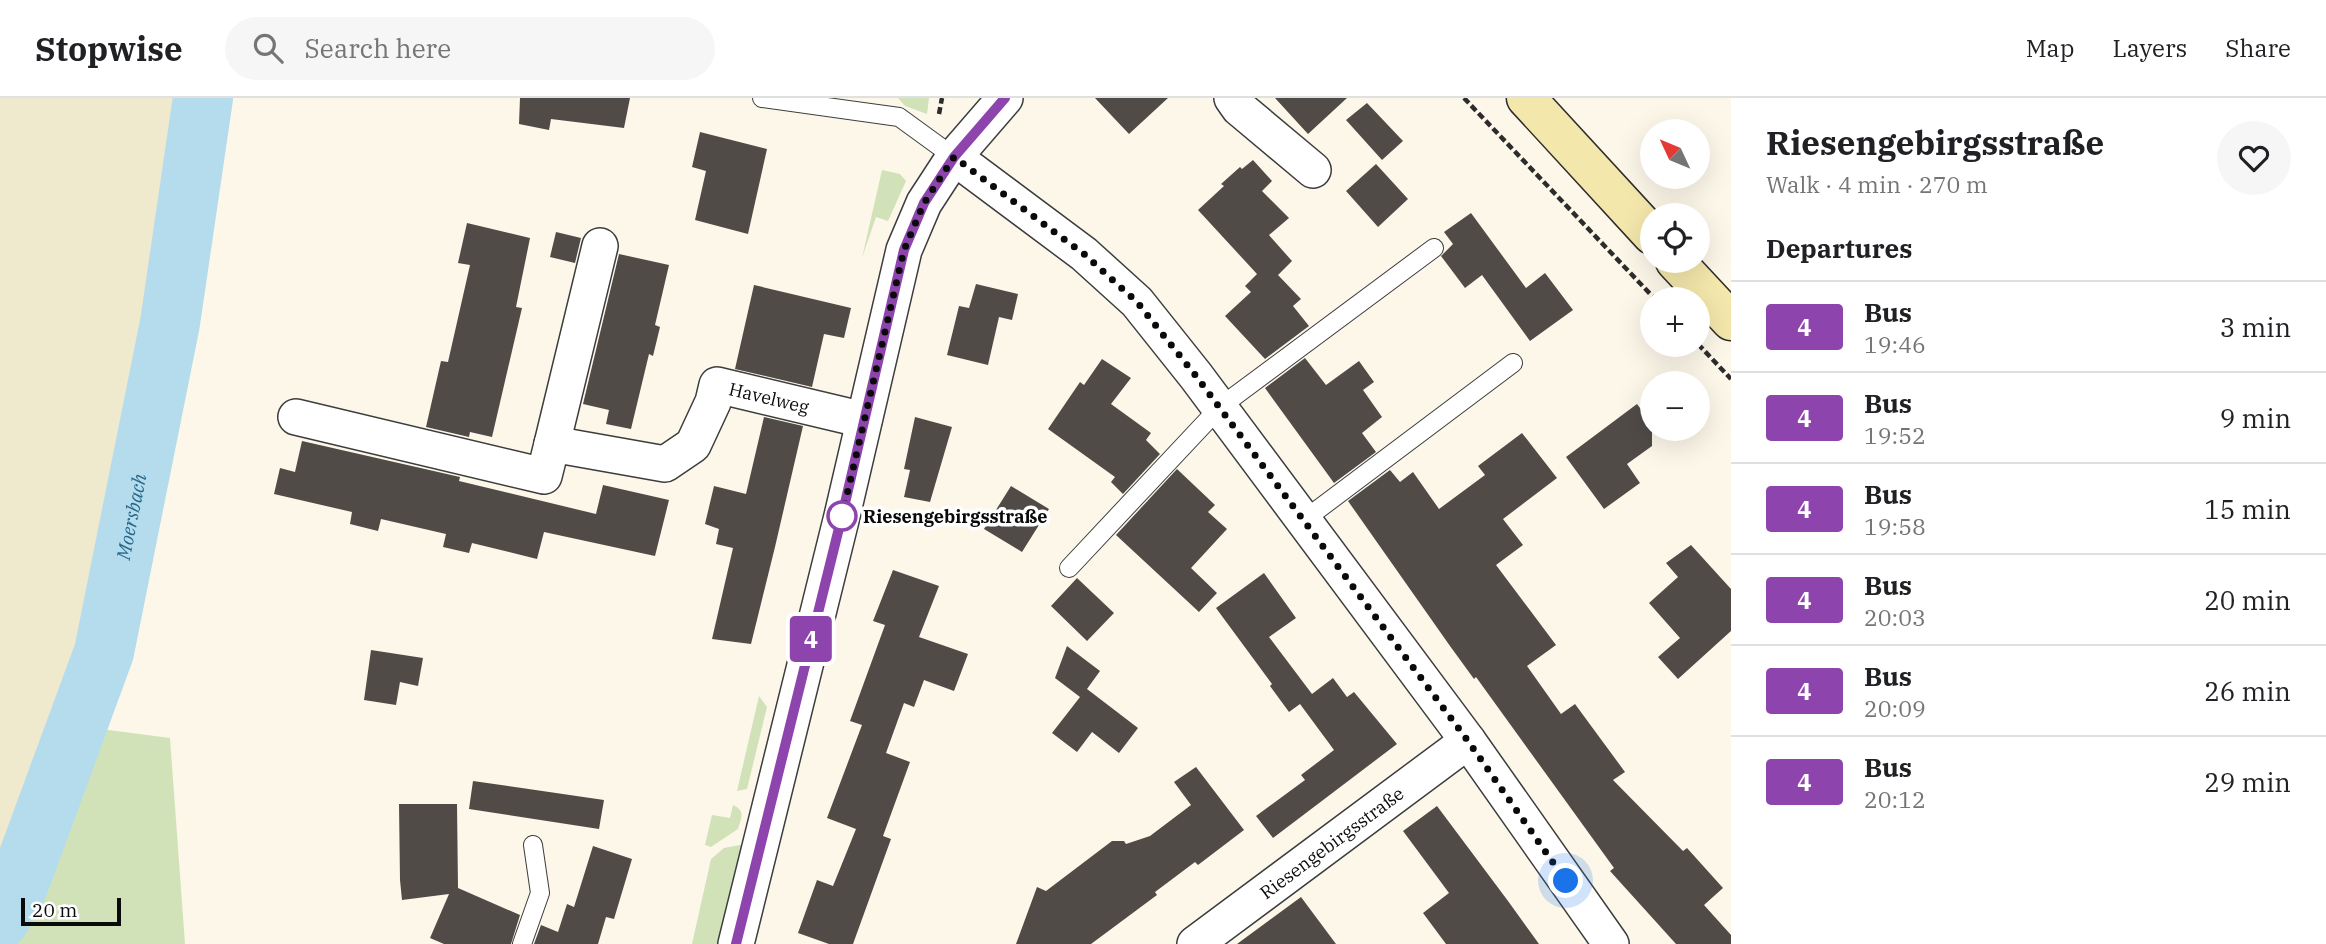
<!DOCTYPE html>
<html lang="en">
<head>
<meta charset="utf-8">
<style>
  :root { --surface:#fff; --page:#f6f6f6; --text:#202124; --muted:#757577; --line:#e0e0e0 }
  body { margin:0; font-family:"IBM Plex Serif",serif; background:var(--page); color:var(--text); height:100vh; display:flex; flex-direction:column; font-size:26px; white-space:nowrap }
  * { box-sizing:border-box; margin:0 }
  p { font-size:23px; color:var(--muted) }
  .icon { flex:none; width:38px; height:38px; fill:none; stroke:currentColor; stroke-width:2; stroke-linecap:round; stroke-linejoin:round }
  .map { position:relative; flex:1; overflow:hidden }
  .sheet { display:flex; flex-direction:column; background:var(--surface); width:595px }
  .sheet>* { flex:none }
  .badge { padding:0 14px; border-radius:5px; font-size:24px; line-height:46px }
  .needle { width:46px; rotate:314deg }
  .fabs { position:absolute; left:1640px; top:21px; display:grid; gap:14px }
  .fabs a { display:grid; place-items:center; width:70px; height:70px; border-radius:50%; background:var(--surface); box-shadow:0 7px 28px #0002; font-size:35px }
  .scale { position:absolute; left:21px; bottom:18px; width:100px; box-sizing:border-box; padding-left:7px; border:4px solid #0a0a0a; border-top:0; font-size:19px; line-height:24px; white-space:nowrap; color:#0a0a0a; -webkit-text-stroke:5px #fff; paint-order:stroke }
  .you { position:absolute; width:35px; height:35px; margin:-18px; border:5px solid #fff; border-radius:50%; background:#1a73e8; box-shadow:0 0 0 10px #1a73e833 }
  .map>.badge { position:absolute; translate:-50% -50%; box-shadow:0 0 0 4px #fff }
  h2 { padding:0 35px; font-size:26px; line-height:63px }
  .round { display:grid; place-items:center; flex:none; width:74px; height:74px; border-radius:37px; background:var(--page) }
  .overview { display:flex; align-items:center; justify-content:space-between; height:119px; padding:0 35px }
  h1 { font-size:33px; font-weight:700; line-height:52px }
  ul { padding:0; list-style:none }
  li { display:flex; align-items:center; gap:21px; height:91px; padding:0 35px; border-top:2px solid var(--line) }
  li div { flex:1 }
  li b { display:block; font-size:26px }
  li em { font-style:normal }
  li .badge { min-width:77px; font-weight:700; text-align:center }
  header { display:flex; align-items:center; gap:42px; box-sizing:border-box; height:98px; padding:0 35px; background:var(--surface); border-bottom:2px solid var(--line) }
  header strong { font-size:33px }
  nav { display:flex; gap:38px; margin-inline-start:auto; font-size:24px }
  .search { width:490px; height:63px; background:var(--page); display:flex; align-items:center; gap:18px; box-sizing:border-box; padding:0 24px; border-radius:38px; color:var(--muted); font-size:26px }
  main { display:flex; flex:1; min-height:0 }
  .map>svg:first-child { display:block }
</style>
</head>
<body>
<header>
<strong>Stopwise</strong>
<div class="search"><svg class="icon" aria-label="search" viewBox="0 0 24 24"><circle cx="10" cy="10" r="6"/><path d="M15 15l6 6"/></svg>Search here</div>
<nav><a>Map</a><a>Layers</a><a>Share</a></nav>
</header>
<main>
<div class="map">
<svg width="1731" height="846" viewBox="0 0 1731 846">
  <rect width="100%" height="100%" fill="#fcf7e9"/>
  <path fill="#efe9cd" d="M0,0H176L144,254L74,595L0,771Z"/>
  <path fill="#d1e2b8" d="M898,0H929L927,16L905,8Z
    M882,72L900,76L906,83L888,123L876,119L862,160Z
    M759,598L767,609L747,691L737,693Z
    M79,625L93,630L170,640L185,846H0V793L46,702Z
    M733,707C746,713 741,720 738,731L711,749L705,747L712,717L730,720Z
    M745,746L722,846H692L711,761L724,750Z"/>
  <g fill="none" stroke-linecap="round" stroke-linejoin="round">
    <path stroke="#b5dced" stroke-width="60" id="s1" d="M0,821L18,788L104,554L170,225L203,0"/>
  </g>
  <path fill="#514b48" d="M520,0H630L624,30L551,21L549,32L519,26Z
    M1095,0H1168L1129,36Z
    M1275,0H1347L1308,36Z
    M1367,5L1403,43L1382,62L1346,22Z
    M700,34L767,51L748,136L695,122L706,73L692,69Z
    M1253,62L1272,83L1262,93L1289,120L1269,137L1292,163L1278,177L1301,201L1293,208L1309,228L1265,261L1225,218L1251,194L1245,188L1257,176L1198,112L1224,88L1221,86L1240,69L1242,71Z
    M1376,66L1408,101L1378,129L1346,93Z
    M1471,115L1526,190L1545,175L1573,212L1530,243L1482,177L1465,190L1441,158L1453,146L1444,134Z
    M467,125L530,140L516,209L522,210L492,339L470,334L469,339L426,329L441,263L448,264L470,167L458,165Z
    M556,134L581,140L575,165L550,159Z
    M619,156L669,167L655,227L660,229L653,258L649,256L631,331L606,326L609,312L583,306Z
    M976,186L1018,196L1012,222L999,219L988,267L947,257L959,208L969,210Z
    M754,187L851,210L844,240L824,236L812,289L735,271Z
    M1305,260L1326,287L1359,263L1374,284L1363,292L1382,319L1362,335L1376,354L1334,385L1265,290Z
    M1102,261L1131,280L1111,306L1151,335L1146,342L1160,356L1123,396L1111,384L1115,379L1048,331L1080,284L1084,287Z
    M1637,306L1652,326V348L1627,366L1640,385L1604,411L1566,359Z
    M764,319L803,328L775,449L751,546L712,541L733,450L716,446L719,431L705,426L714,388L746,396Z
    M915,319L952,329L930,404L904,399L910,372L904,371Z
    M1522,335L1557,380L1503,421L1523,447L1496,467L1556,547L1527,568L1561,616L1575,606L1625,674L1613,682L1683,753L1687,750L1723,790L1704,807L1731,837V846H1676L1610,773L1614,770L1476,579L1474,581L1450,548L1348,403L1390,372L1400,384L1413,374L1439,411L1485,377L1478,368Z
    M302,343L460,379L459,383L596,416L603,387L669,402L655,458L544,434L537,461L472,445L469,455L443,449L446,436L381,421L378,433L350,426L352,414L274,396L280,370L295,374Z
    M1177,371L1215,407L1208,414L1227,431L1191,470L1217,495L1199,514L1116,437Z
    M1011,388L1049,411L1022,454L984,431Z
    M1691,447L1731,491V533L1678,581L1658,559L1680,540L1649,505L1678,479L1666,465Z
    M893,472L939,488L919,539L968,556L954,593L924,582L914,609L904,605L886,655L910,664L883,738L891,741L853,846H829L798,835L817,782L833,788L856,731L827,720L862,627L850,623L885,527L873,523Z
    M1264,475L1296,520L1269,539L1312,596L1333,580L1347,599L1354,594L1397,646L1273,740L1256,718L1305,682L1301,677L1334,652L1300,606L1289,614L1270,588L1272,586L1216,510Z
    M1077,480L1114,515L1087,543L1051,508Z
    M1067,548L1100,573L1087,591L1138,630L1119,655L1092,634L1077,654L1052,635L1080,599L1055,580Z
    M371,552L423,560L418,588L400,584L396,607L364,602Z
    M1196,669L1244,732L1198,767L1195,764L1155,794L1157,797L1091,846H1016L1037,789L1046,793L1112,743H1124L1126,746L1150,738L1191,707L1174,684Z
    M473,683L604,702L599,731L469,711Z
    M399,706H457L458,790L520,817L511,846H444L430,840L449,796L402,802L400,782Z
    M1437,708L1508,803L1539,846H1446L1423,815L1449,795L1403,733Z
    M593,748L632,761L614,821L606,819L598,846H534L541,827L558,834L567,806L574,809Z
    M1301,799L1336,846H1237Z"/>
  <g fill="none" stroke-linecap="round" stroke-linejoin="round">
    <g stroke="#3d3d3d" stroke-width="20">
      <path id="service" d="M762,0L899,19L954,59
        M1304,422L1513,265
        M1069,470L1220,309L1434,150
        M522,846L540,795L533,747"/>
    </g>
    <g stroke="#3d3d3d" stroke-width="38">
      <g id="minor">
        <path d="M1232,0L1239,10L1313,72"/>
        <path d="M954,59L1084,156L1137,204L1196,278L1468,643L1611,846"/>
        <path id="s2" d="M296,319L544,378L552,346L665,366L693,347L713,304L717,287L864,322"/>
        <path d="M552,346L600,148"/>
        <path d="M736,846L842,418L904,152L924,105L954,59L1005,0"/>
        <path id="s3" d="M1195,846L1468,643"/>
      </g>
    </g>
    <g stroke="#2c2c2c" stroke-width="41">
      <path id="secondary" d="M1526,0L1652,137
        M1675,163L1731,223"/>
    </g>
    <path stroke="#2c2c2c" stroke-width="4.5" stroke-dasharray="7 3.5" stroke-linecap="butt" d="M1464,0L1655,201
      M939,16L942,0
      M1698,246L1731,281"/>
    <use href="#service" stroke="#fff" stroke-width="18"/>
    <use href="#minor" stroke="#fff" stroke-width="35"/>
    <use href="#secondary" stroke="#f4e7ac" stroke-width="38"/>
  </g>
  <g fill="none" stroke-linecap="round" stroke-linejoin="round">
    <g stroke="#fff" stroke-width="16">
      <path id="line" d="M736,846L842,418L904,152L924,105L954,59L1005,0"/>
    </g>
    <use href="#line" stroke="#8e44ad" stroke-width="10"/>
    <path stroke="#0a0a0a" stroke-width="7" stroke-dasharray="0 12.6" d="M842,418L904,152L924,105L954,59L1084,156L1137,204L1196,278L1468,643L1566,783"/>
  </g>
  <circle fill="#fff" stroke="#8e44ad" stroke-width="3.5" cx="842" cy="418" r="14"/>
  <g text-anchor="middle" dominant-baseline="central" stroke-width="7" stroke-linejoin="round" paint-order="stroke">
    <g font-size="18" fill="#0a0a0a" stroke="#fff">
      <text stroke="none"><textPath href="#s2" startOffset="555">Havelweg</textPath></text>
      <text stroke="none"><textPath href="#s3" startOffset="170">Riesengebirgsstraße</textPath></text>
    </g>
    <g font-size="18" font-weight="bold" fill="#0a0a0a" stroke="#fff" text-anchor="start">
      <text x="863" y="418">Riesengebirgsstraße</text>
    </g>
    <g font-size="19" font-style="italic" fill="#24668a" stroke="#fff">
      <text stroke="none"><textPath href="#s1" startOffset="425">Moersbach</textPath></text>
    </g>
  </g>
</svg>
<div class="fabs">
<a><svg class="needle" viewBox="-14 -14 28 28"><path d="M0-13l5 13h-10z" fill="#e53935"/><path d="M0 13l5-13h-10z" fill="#757577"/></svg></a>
<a><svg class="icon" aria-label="locate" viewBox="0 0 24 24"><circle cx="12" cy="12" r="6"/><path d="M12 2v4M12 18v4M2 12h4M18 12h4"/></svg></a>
<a>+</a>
<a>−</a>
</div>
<div class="scale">20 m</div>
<div class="you" style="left:1566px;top:783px"></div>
<b class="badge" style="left:811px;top:541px;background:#8e44ad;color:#fff">4</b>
</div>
<section class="sheet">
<div class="overview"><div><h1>Riesengebirgsstraße</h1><p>Walk · 4 min · 270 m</p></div><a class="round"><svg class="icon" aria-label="heart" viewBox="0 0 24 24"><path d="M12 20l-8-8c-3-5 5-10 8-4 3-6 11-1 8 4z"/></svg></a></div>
<h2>Departures</h2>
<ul>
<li><span class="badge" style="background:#8e44ad;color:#fff">4</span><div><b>Bus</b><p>19:46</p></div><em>3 min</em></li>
<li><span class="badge" style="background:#8e44ad;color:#fff">4</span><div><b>Bus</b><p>19:52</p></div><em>9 min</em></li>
<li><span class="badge" style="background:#8e44ad;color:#fff">4</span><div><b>Bus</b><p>19:58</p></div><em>15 min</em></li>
<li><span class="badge" style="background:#8e44ad;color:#fff">4</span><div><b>Bus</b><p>20:03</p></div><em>20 min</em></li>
<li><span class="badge" style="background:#8e44ad;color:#fff">4</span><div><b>Bus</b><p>20:09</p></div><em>26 min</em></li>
<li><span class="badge" style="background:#8e44ad;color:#fff">4</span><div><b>Bus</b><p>20:12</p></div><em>29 min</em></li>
</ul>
</section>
</main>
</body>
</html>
